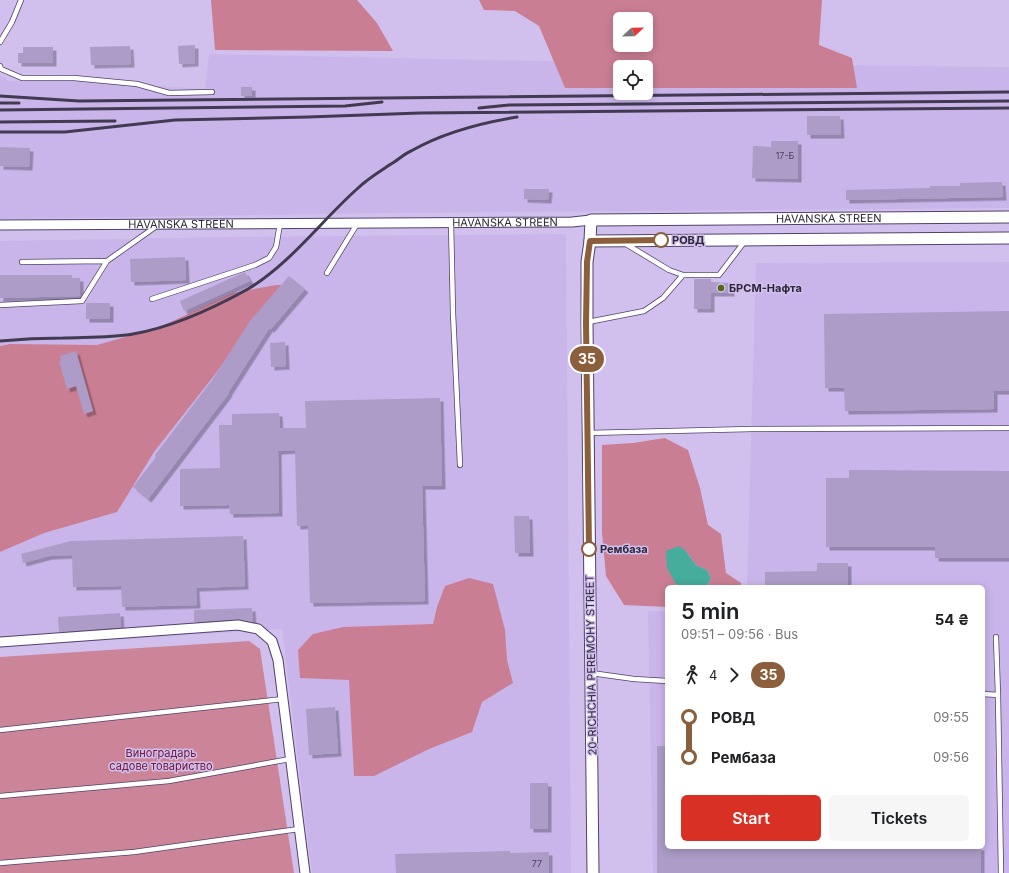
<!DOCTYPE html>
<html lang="en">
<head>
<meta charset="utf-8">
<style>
  :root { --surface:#fff; --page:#f6f6f6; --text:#202124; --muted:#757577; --accent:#d93025 }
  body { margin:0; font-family:Inter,sans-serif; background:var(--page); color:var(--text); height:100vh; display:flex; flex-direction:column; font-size:15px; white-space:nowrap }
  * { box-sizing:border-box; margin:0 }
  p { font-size:13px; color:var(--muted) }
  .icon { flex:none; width:22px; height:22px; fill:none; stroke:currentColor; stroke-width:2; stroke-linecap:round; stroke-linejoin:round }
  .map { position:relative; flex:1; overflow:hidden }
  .details { position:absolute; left:665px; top:585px; width:320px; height:264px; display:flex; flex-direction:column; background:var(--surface); border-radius:6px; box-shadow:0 2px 10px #0003 }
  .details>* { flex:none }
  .badge { padding:0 8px; border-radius:13px; font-size:14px; line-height:26px }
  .needle { width:26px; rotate:68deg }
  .tools { position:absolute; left:613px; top:12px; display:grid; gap:8px }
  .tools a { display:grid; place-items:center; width:40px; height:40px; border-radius:6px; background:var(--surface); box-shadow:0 2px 10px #0003; font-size:20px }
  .map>.badge { position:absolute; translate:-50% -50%; box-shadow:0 0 0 2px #fff }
  .legs { display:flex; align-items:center; gap:6px; height:44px; padding:0 16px; font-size:13px }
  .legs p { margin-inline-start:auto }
  .headline { display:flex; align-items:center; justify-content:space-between; height:68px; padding:0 16px }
  h1 { font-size:22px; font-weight:600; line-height:30px }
  .primary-button { display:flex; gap:8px; margin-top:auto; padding:8px 16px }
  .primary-button a { flex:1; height:46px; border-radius:6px; background:var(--accent); color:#fff; font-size:16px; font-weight:600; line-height:46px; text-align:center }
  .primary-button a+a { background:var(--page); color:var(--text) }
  ul { padding:0 16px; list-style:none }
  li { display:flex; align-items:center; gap:14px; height:40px; font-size:15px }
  li i { display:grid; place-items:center; width:6px; height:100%; margin:0 5px; background:currentColor }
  li i::after { content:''; width:10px; height:10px; margin:-5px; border:3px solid; border-radius:50%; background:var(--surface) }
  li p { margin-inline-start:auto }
  li:first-child i { background:linear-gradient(#0000 50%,currentColor 0) }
  li:last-child i { background:linear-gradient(currentColor 50%,#0000 0) }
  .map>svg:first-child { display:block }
</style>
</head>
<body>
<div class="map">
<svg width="1009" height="873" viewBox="0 0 1009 873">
  <defs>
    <filter id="shadow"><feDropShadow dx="3.5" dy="3.5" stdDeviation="0" flood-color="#0004"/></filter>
  </defs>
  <rect width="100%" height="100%" fill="#d1c0ee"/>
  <path fill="#c9b5ea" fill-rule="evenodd" d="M209,54L632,63L1009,67V208L392,213L0,219V75L9,81H74L205,89ZM620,67H646V93H620Z
    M566,234L571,873H312L282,629L0,647V241L233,237Z
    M1009,262V873H653L648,611H667V847H983V587H747L756,263Z"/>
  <path fill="#cb8498" d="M249,641L260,649L294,873H0V657Z"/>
  <path fill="#ca7e94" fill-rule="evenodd" d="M211,0H357L377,23L393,51L215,50Z
    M479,0H822L819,45L852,58L857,88H646V67H620V88H565L539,26L515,11L484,10ZM620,19H646V45H620Z
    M276,285H281L213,377L154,452L117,512L44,533L0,552V346L10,344L97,345L160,327L233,293Z
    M665,438L688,450L700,488L708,525L721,534L726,573L741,583V587H706L711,579L707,570L696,565L686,551L676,584L682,587H667V607L624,605L606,576L602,533V445L633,443Z
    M469,578L493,584L505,630L507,660L513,683L482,702L472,732L429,749L374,776H354L349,680L300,678L298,650L313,634L343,627L433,624L437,607L445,586Z"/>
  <path fill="#46ac9c" d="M679,546L686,551L696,565L707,570L711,579L706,587H682L676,584L667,568L666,551Z"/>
  <path fill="#ac9cc7" filter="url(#shadow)" d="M195,45V63L179,64L178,46Z
    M130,46L131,64L91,65L90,47Z
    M23,47H53V63H18V53H23Z
    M241,87H252V96H241Z
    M807,116H840L841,135H807Z
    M771,141H798V179L752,178L753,146L771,147Z
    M0,147L30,148L29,167L0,166Z
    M1002,182L1003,197L846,200V190L930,188V186H960V183Z
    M524,189H549L548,200L524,199Z
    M185,257L186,280L131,282L130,259Z
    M245,272L250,281L184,311L180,301Z
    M0,275H72V278H80V296L0,298Z
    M289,276L305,289L270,330V327L228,393H229L148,499L133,487L156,457L155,455L212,380L250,321Z
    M694,279H711V282L731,283V293H711V309H694Z
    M86,303H110V319H86Z
    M1009,311V391H994V409L845,411L844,388H825L824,314Z
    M285,342L286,366L271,367L270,343Z
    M76,351L93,411L84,414L76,386L67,389L59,361H61L60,356Z
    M440,398L442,486H422L425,601L310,603L308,525L297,526L295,450L278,451L279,513L230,514L229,505L180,506V469L220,468L219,425H232V414L279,413L280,428H306L305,401Z
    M849,470L1009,471V558H935V547H826V478H849Z
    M514,516H529L530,553H515Z
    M243,536L245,586L196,588L197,605L122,607L121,586L73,587L72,555L49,556L23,563L21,554L71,541Z
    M817,563H848V587H765V572L817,571Z
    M252,608L253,622L238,619L194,622V610Z
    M120,613L121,627L59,632L58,617Z
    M335,707L338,753L309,755L306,709Z
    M657,746H667V847H981V873H657Z
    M530,783H548V829H530Z
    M510,851V853L549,852V873H396L395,854Z"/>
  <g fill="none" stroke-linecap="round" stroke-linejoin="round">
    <g stroke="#514268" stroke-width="6">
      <path id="service" d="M0,42L12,22L21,0
        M0,66L1,69L22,78H74L137,84L169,93L212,92
        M451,222L453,313L460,465
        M626,244L669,270L683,275
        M22,262L107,261
        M327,273L357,224
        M152,299L255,265L269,258L276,247L280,224
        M0,305L82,301L107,261L158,225
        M588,322L644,311L663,298L683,275H719L745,241
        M588,433L752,429L1009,428
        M996,637L998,695L1001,873
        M591,673L634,679L667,681
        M983,694L998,695
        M0,730L283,699
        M0,796L169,781L290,759
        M0,863L134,852L299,829"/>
    </g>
    <g stroke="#514268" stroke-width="11">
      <g id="minor">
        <path id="s1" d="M0,225L572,222L591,220"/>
        <path d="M0,642L238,625L258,629L272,641L278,660L305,873"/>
      </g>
    </g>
    <g stroke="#514268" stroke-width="13">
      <g id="tertiary">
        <path d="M590,241L1009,238"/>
        <path id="s2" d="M593,873L587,323V262L590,241L591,220L1009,217"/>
      </g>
    </g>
    <use href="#service" stroke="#fff" stroke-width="4.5"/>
    <use href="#minor" stroke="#fff" stroke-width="9"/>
    <use href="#tertiary" stroke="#fff" stroke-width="11"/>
    <path stroke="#423a50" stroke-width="3" d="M0,96L79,101L1009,92
      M0,103H19
      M479,108L509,105L1009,101
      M0,110L345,106L382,102
      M0,122L115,121
      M0,132H65L175,120L308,117L420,113L1009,108
      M0,341C21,339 42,338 63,338C86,337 110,338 133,334C173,327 212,309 248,289C290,264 321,221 357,189C367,179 379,172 391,164C398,160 404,154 411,151C444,132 480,123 517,117"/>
  </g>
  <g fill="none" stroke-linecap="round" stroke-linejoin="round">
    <g stroke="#fff" stroke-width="9">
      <path id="line-1" d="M589,549L586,323L587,262L590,241L661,240"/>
    </g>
    <use href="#line-1" stroke="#8b5e3c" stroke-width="6"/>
  </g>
  <g fill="#fff" stroke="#8b5e3c" stroke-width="2">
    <circle cx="661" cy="240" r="7"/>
    <circle cx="589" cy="549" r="7"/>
  </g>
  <circle fill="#556813" stroke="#d1c0ee" stroke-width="1.5" cx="721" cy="288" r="4"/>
  <g text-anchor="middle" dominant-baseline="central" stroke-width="3" stroke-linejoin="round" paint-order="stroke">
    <g font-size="9" fill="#4e445c">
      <text x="785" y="155">17-Б</text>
      <text x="537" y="863">77</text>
    </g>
    <g font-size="11" fill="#2e2739" stroke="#d1c0ee">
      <text stroke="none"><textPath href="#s2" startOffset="891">HAVANSKA STREEN</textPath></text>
      <text stroke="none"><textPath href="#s1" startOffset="505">HAVANSKA STREEN</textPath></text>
      <text stroke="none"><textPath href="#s1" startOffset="181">HAVANSKA STREEN</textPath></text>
      <text transform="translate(591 665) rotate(-91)">20-RICHCHIA PEREMOHY STREET</text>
    </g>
    <g font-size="11" font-weight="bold" fill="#2e2739" stroke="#d1c0ee" text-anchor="start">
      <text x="672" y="240">РОВД</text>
      <text x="600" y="549">Рембаза</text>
    </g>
    <g font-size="11" font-weight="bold" fill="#2e2739" stroke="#d1c0ee" text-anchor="start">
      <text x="729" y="288">БРСМ-Нафта</text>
    </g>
    <g font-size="11" fill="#6e1339" stroke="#d1c0ee">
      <text x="161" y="753">Виноградарь<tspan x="161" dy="13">садове товариство</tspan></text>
    </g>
  </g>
</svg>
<div class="tools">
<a><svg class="needle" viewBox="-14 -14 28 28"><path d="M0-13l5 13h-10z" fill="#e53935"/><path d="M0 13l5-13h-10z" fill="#757577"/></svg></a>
<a><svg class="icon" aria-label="locate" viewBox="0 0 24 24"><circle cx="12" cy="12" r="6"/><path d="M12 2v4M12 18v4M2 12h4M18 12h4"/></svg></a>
</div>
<b class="badge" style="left:587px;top:359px;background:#8b5e3c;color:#fff">35</b>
<section class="details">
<div class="headline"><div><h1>5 min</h1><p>09:51 – 09:56 · Bus</p></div><b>54 ₴</b></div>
<div class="legs"><svg class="icon" aria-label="walk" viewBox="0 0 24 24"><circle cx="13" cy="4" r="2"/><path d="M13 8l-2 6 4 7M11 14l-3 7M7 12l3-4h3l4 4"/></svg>4<svg class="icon" aria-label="forward" viewBox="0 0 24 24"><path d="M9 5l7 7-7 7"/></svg><b class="badge" style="background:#8b5e3c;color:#fff">35</b></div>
<ul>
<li><i style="color:#8b5e3c"></i><b>РОВД</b><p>09:55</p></li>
<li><i style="color:#8b5e3c"></i><b>Рембаза</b><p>09:56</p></li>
</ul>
<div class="primary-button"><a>Start</a><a>Tickets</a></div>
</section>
</div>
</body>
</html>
